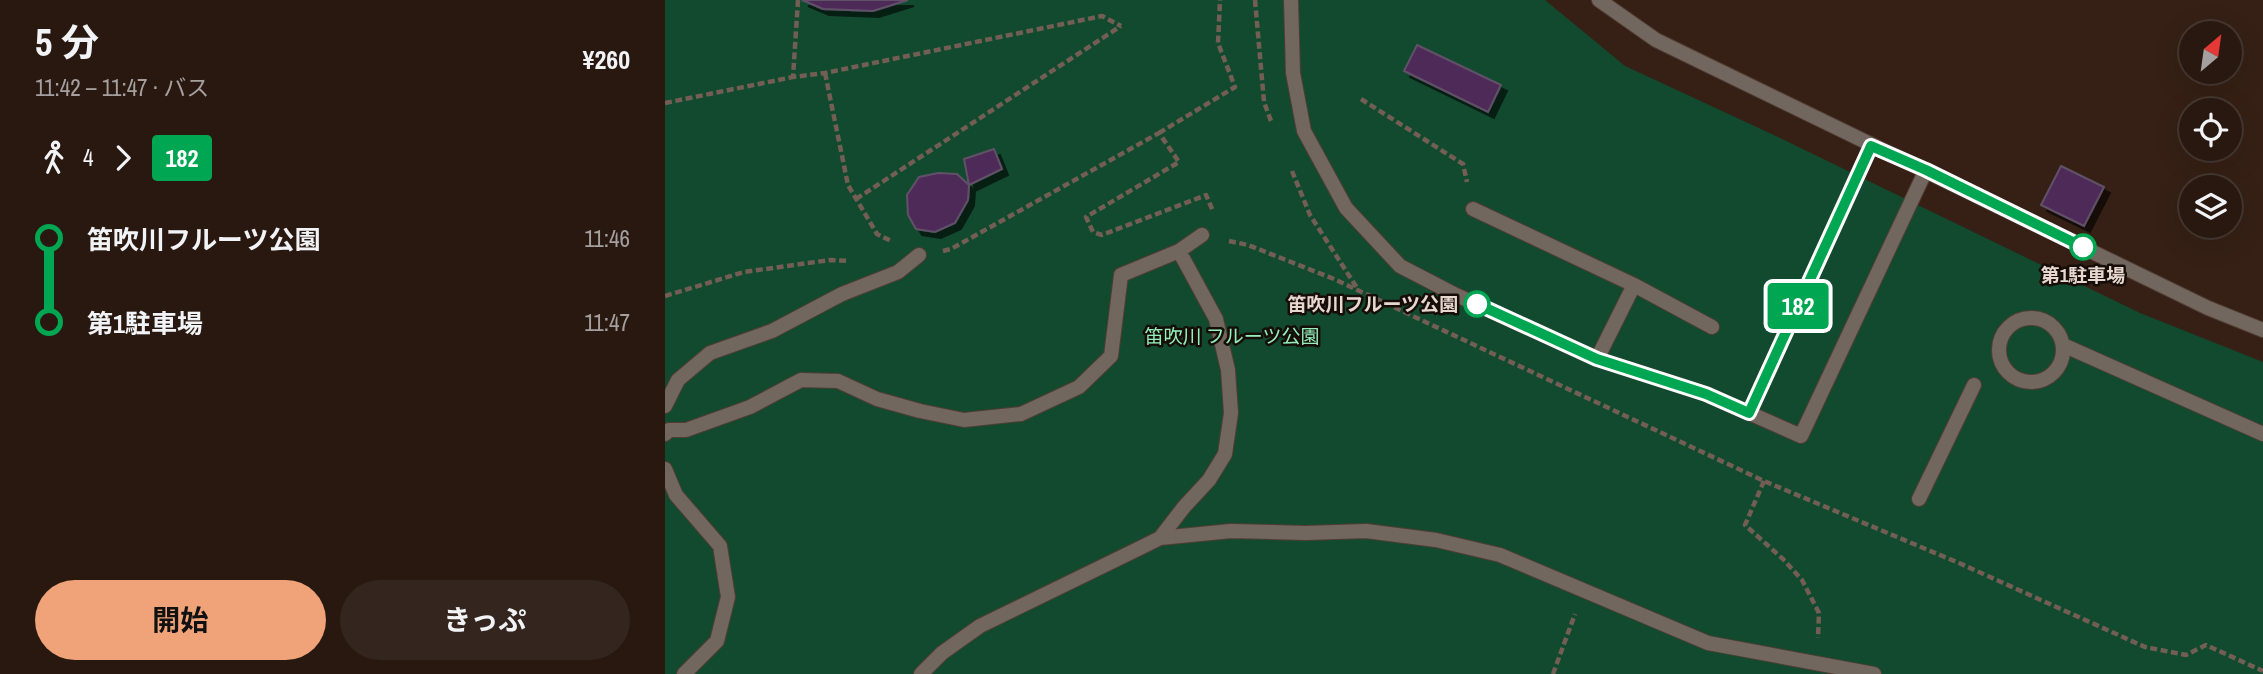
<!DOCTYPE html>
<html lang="ja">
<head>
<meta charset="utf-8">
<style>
  :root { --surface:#281810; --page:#34251e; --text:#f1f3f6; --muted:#a5a09f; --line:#443730; --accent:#f0a378 }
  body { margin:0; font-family:"Archivo Narrow","Noto Sans JP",sans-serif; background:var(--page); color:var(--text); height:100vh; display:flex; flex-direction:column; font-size:26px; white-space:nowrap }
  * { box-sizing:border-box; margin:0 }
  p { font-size:23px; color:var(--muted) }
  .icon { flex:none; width:38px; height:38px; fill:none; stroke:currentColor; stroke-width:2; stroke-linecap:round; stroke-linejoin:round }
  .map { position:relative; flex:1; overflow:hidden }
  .drawer { display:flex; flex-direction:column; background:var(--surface); width:665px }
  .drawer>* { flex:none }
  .badge { padding:0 14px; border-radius:5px; font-size:24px; line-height:46px }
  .needle { width:46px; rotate:29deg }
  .fabs { position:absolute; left:1514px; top:21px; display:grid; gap:14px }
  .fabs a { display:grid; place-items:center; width:63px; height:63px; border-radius:50%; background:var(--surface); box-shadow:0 7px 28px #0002,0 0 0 2px var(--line); font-size:35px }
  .map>.badge { position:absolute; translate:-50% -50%; box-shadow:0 0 0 4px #fff }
  .legs { display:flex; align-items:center; gap:10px; height:77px; padding:0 35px; font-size:23px }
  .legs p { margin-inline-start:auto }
  .head { display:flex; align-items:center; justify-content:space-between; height:119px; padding:0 35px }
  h1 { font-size:38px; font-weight:700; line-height:52px }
  .primary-button { display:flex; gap:14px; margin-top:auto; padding:14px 35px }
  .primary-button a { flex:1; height:80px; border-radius:42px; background:var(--accent); color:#111; font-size:28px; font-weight:700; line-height:80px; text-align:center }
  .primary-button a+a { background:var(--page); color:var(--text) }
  ul { padding:0 35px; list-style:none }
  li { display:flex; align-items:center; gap:24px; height:84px; font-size:26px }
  li i { display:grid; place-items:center; width:10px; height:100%; margin:0 9px; background:currentColor }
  li i::after { content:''; width:18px; height:18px; margin:-9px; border:5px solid; border-radius:50%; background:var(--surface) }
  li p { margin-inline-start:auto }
  li:first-child i { background:linear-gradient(#0000 50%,currentColor 0) }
  li:last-child i { background:linear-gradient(currentColor 50%,#0000 0) }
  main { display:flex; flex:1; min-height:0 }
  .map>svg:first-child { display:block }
</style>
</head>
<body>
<main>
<section class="drawer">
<div class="head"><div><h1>5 分</h1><p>11:42 – 11:47 · バス</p></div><b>¥260</b></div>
<div class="legs"><svg class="icon" aria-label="walk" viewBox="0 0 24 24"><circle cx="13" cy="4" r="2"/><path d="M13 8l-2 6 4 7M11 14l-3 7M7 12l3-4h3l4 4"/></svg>4<svg class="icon" aria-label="forward" viewBox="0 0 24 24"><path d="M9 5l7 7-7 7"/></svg><b class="badge" style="background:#00a651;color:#fff">182</b></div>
<ul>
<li><i style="color:#00a651"></i><b>笛吹川フルーツ公園</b><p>11:46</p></li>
<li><i style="color:#00a651"></i><b>第1駐車場</b><p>11:47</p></li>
</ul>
<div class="primary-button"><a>開始</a><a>きっぷ</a></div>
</section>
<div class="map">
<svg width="1598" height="674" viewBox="0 0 1598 674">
  <defs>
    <filter id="shadow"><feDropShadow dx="6" dy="6" stdDeviation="0" flood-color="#0009"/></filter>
  </defs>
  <rect width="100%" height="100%" fill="#362015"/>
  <path fill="#124a2f" d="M0,0H880L960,66L1111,136L1475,313L1598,362V674H0Z"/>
  <path fill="#4e2b59" stroke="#615167" stroke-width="2" filter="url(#shadow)" d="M137,0H243L208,11L158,9Z
    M752,45L836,85L823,112L739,71Z
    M329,149L337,169L304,185L299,159Z
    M1396,166L1439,187L1419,226L1376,205Z
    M273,173L292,174L304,185L303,200L290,223L270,232L251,229L243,215L242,195L254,177Z"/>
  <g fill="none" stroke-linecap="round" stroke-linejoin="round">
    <g stroke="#523d33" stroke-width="16">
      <path id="service" d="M808,209L969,285L932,359
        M969,285L1047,327
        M1334 350a32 32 0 1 1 64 0a32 32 0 1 1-64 0Z
        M1398,345L1598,434
        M0,406L13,380L45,353L107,331L177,294L233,272L254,255
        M0,434L4,430H21L85,407L136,380L173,381L212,399L255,411L299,420L356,414L414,387L446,356L456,275L514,251L537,235
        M0,469L11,495L55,546L63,597L52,641L19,674
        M1254,499L1309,385
        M495,538L519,507L544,480L560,454L566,413L563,370L551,319L514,251
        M256,674L277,653L315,626L477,547L495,538L566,531L641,533L701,531L771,540L835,555L1043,643L1209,674"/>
    </g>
    <g stroke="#523d33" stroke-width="16">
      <path id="minor" d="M626,0L628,73L639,131L681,208L735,266L789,294L932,359L1041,394L1136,436L1261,170
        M1084,413L1206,146"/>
    </g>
    <g stroke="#523d33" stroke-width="16">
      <path id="tertiary" d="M934,0L991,40L1543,308L1598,330"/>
    </g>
    <path stroke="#725e54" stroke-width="4.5" stroke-dasharray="7 3.5" stroke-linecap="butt" d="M133,0L128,77L160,73L437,16L456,26
      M590,0L599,102L606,121
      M160,73L183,185L212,234L228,242
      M696,99L798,164L802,182
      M0,103L128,77
      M494,133L570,87L553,43L555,0
      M627,171L645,215L694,291
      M191,199L456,26
      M564,241L583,245L669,279L1099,481L1294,563L1480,647L1521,655L1541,645L1598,671
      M278,251L286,249L494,133L514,162L421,217L428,232L437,235L541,195L548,211
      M0,296L79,272L165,260L184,261
      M1099,481L1080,525L1118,559L1137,580L1154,613L1153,638
      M888,674L910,614"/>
    <use href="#service" stroke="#71675f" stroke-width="14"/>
    <use href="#minor" stroke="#71675f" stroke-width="14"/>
    <use href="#tertiary" stroke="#71675f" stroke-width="14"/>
  </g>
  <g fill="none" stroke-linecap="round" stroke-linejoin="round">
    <g stroke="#fff" stroke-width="16">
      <path id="line-1" d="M812,304L932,359L1041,394L1084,413L1206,146L1261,170L1418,247"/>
    </g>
    <use href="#line-1" stroke="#00a651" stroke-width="10"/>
  </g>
  <g fill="#fff" stroke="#00a651" stroke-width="3.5">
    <circle cx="1418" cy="247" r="12"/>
    <circle cx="812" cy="304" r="12"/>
  </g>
  <g text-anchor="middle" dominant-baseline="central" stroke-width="5" stroke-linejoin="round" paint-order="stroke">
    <g font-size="19" font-weight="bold" fill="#e6d7cf" stroke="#170d08">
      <text x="1418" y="275">第1駐車場</text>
      <text x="793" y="304" text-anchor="end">笛吹川フルーツ公園</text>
    </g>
    <g font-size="19" fill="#92f0bb" stroke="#170d08">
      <text x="567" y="336">笛吹川 フルーツ公園</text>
    </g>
  </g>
</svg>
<div class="fabs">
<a><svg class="needle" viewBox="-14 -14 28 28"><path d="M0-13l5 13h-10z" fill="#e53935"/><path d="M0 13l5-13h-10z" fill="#a5a09f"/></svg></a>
<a><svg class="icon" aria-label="locate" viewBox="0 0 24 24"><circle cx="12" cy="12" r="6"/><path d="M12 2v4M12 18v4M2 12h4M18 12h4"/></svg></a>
<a><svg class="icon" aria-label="layers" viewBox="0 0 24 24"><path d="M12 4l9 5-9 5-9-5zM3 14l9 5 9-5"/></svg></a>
</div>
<b class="badge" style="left:1133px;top:306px;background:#00a651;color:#fff">182</b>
</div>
</main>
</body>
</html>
